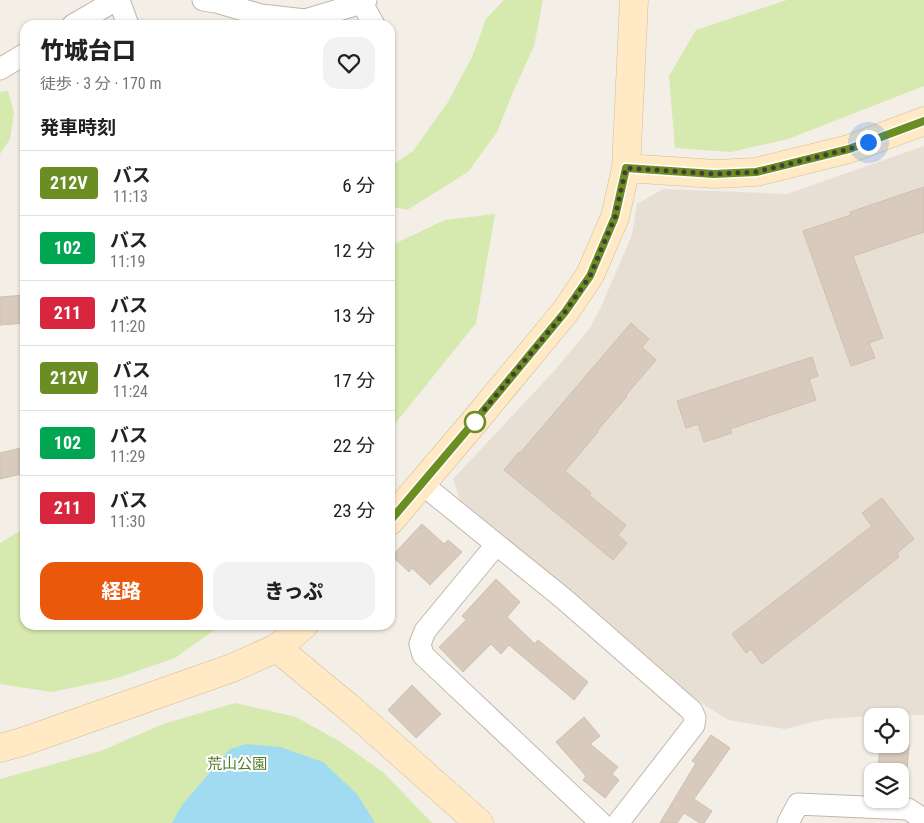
<!DOCTYPE html>
<html lang="ja">
<head>
<meta charset="utf-8">
<style>
  :root { --surface:#fff; --page:#f2f2f2; --text:#222; --muted:#767676; --line:#e0e0e0; --accent:#ea580c }
  body { margin:0; font-family:"Roboto Condensed","Noto Sans JP",sans-serif; background:var(--page); color:var(--text); height:100vh; display:flex; flex-direction:column; font-size:19px; white-space:nowrap }
  * { box-sizing:border-box; margin:0 }
  p { font-size:16px; color:var(--muted) }
  .icon { flex:none; width:28px; height:28px; fill:none; stroke:currentColor; stroke-width:2; stroke-linecap:round; stroke-linejoin:round }
  .map { position:relative; flex:1; overflow:hidden }
  .sheet { position:absolute; left:20px; top:20px; width:375px; height:610px; display:flex; flex-direction:column; background:var(--surface); border-radius:15px; box-shadow:0 1px 4px #0004 }
  .sheet>* { flex:none }
  .badge { padding:0 10px; border-radius:4px; font-size:18px; line-height:32px }
  .tools { position:absolute; left:864px; top:708px; display:grid; gap:10px }
  .tools a { display:grid; place-items:center; width:45px; height:45px; border-radius:10px; background:var(--surface); box-shadow:0 1px 4px #0004; font-size:25px }
  .you { position:absolute; width:25px; height:25px; margin:-12px; border:4px solid #fff; border-radius:50%; background:#1a73e8; box-shadow:0 0 0 8px #1a73e833 }
  .map>.badge { position:absolute; translate:-50% -50%; box-shadow:0 0 0 2px #fff }
  h2 { padding:0 20px; font-size:19px; line-height:45px }
  .round { display:grid; place-items:center; flex:none; width:52px; height:52px; border-radius:15px; background:var(--page) }
  .overview { display:flex; align-items:center; justify-content:space-between; height:85px; padding:0 20px }
  h1 { font-size:24px; font-weight:800; line-height:38px }
  .button { display:flex; gap:10px; margin-top:auto; padding:10px 20px }
  .button a { flex:1; height:58px; border-radius:15px; background:var(--accent); color:#fff; font-size:20px; font-weight:800; line-height:58px; text-align:center }
  .button a+a { background:var(--page); color:var(--text) }
  ul { padding:0; list-style:none }
  li { display:flex; align-items:center; gap:15px; height:65px; padding:0 20px; border-top:1px solid var(--line) }
  li div { flex:1 }
  li b { display:block; font-size:19px }
  li em { font-style:normal }
  li .badge { min-width:55px; font-weight:700; text-align:center }
  .map>svg:first-child { display:block }
</style>
</head>
<body>
<div class="map">
<svg width="924" height="823" viewBox="0 0 924 823">
  <rect width="100%" height="100%" fill="#f3eee6"/>
  <path fill="#e8dfd4" d="M924,146V715H886L825,719L785,729L728,720L694,698L460,500L453,479L556,369L590,328L601,307L632,235L637,204L663,189L787,194Z"/>
  <path fill="#d6e9ae" d="M504,0H543L534,46L513,92L497,132L468,172L407,210L390,206V167L413,151L448,102L472,57L486,19Z
    M787,0H924V86L788,139L731,152L675,148L669,76L696,30Z
    M8,91L14,113L10,139L0,154V92Z
    M495,214L476,323L390,430V246L445,220Z
    M25,528V625H221L175,658L114,679L52,692L0,684V543Z
    M235,703L296,717L339,741L384,773L432,823H0V779L101,751L163,724Z"/>
  <path fill="#a0dbf2" d="M246,744L280,747L323,762L357,794L375,823H172L182,805L230,749Z"/>
  <path fill="#d8cbbe" stroke="#d0bfae" d="M924,187V232L853,256L883,338L869,343L875,358L851,366L803,231L851,215L850,212Z
    M25,295V323L0,325V297Z
    M631,323L649,339L642,347L656,360L626,395L627,396L597,431L598,432L565,471L591,493L589,495L626,525L618,535L627,543L613,560L504,470L519,452L520,453Z
    M812,357L818,376L809,379L816,400L730,429L732,433L704,442L698,424L686,428L677,401Z
    M25,447V473L0,479V453Z
    M882,498L914,539L897,553L899,557L762,664L751,649L746,653L732,634L872,526L862,513Z
    M422,524L444,544L448,540L462,552L430,585L412,568L409,572L392,556Z
    M496,579L520,602L507,617L535,644L538,640L588,682L574,700L509,645L501,654L491,644L463,672L439,647L466,620L462,616Z
    M412,685L441,714L416,738L388,710Z
    M584,717L600,736L590,744L618,767L612,774L619,780L605,798L583,780L586,776L556,742Z
    M711,735L730,748L694,799L712,811L704,823H700L684,813L677,823H660L696,763L692,761Z
    M880,744H909L907,771H878Z"/>
  <g fill="none" stroke-linecap="round" stroke-linejoin="round">
    <g stroke="#c2b7ab" stroke-width="23">
      <path id="street" d="M119,0L128,25
        M203,0L216,2L261,15L305,20L362,3L366,0
        M362,3L374,25
        M73,25L116,0
        M0,69L25,54
        M422,484L564,599L692,711L695,718L694,725L618,823
        M496,545L425,631L420,644L423,655L601,823
        M788,823L798,804L908,809L920,817L922,823"/>
    </g>
    <g stroke="#d5bc95" stroke-width="29">
      <path id="secondary" d="M626,168L715,174L756,172L849,149L924,121
        M390,521L474,422L565,312L590,275L615,217L626,168L634,0
        M277,648L353,711L479,823
        M0,748L22,742L232,668L277,648L304,625"/>
    </g>
    <use href="#street" stroke="#fff" stroke-width="21"/>
    <use href="#secondary" stroke="#ffeac5" stroke-width="28"/>
  </g>
  <g fill="none" stroke-linecap="round" stroke-linejoin="round">
    <g stroke="#fff" stroke-width="11">
      <path id="line" d="M390,521L474,422L565,312L590,276L615,217L626,168L714,174L756,172L849,149L924,121"/>
    </g>
    <use href="#line" stroke="#6b8e23" stroke-width="8"/>
    <path stroke="#463e35" stroke-width="5" stroke-dasharray="0 9" d="M475,422H474L565,312L590,276L615,217L626,168L714,174L756,172L849,149L868,142"/>
  </g>
  <circle fill="#fff" stroke="#6b8e23" stroke-width="2.5" cx="475" cy="422" r="10"/>
  <g text-anchor="middle" dominant-baseline="central" stroke-width="4" stroke-linejoin="round" paint-order="stroke">
    <g font-size="15" fill="#507a27" stroke="#fff">
      <text x="237" y="764">荒山公園</text>
    </g>
  </g>
</svg>
<div class="tools">
<a><svg class="icon" aria-label="locate" viewBox="0 0 24 24"><circle cx="12" cy="12" r="6"/><path d="M12 2v4M12 18v4M2 12h4M18 12h4"/></svg></a>
<a><svg class="icon" aria-label="layers" viewBox="0 0 24 24"><path d="M12 4l9 5-9 5-9-5zM3 14l9 5 9-5"/></svg></a>
</div>
<div class="you" style="left:868px;top:142px"></div>
<section class="sheet">
<div class="overview"><div><h1>竹城台口</h1><p>徒歩 · 3 分 · 170 m</p></div><a class="round"><svg class="icon" aria-label="heart" viewBox="0 0 24 24"><path d="M12 20l-8-8c-3-5 5-10 8-4 3-6 11-1 8 4z"/></svg></a></div>
<h2>発車時刻</h2>
<ul>
<li><span class="badge" style="background:#6b8e23;color:#fff">212V</span><div><b>バス</b><p>11:13</p></div><em>6 分</em></li>
<li><span class="badge" style="background:#00a651;color:#fff">102</span><div><b>バス</b><p>11:19</p></div><em>12 分</em></li>
<li><span class="badge" style="background:#d7263d;color:#fff">211</span><div><b>バス</b><p>11:20</p></div><em>13 分</em></li>
<li><span class="badge" style="background:#6b8e23;color:#fff">212V</span><div><b>バス</b><p>11:24</p></div><em>17 分</em></li>
<li><span class="badge" style="background:#00a651;color:#fff">102</span><div><b>バス</b><p>11:29</p></div><em>22 分</em></li>
<li><span class="badge" style="background:#d7263d;color:#fff">211</span><div><b>バス</b><p>11:30</p></div><em>23 分</em></li>
</ul>
<div class="button"><a>経路</a><a>きっぷ</a></div>
</section>
</div>
</body>
</html>
